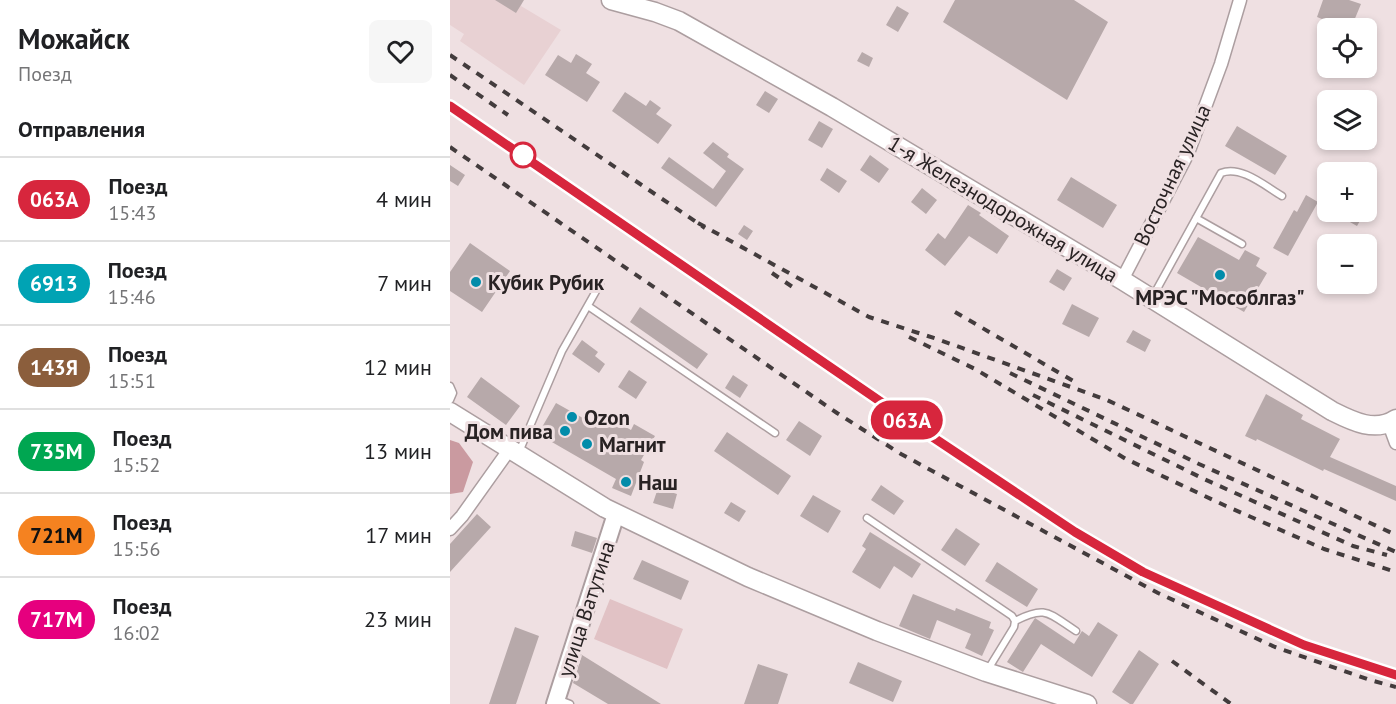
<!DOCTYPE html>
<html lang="ru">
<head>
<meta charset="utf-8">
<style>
  :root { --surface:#fff; --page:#f6f6f6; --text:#202124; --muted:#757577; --line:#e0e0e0 }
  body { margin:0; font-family:"PT Sans",sans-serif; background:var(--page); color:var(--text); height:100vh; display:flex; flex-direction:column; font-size:22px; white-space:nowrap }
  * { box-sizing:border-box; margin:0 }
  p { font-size:20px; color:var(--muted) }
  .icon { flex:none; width:33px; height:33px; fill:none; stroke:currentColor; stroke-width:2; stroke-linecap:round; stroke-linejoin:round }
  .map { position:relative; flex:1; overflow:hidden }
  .panel { display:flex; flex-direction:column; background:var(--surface); width:450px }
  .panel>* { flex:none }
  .badge { padding:0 12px; border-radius:20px; font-size:21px; line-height:39px }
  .controls { position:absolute; left:867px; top:18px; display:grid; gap:12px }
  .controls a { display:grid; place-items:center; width:60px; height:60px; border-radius:9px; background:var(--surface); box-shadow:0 3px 9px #0003; font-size:30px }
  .map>.badge { position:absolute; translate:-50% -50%; box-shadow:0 0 0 3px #fff }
  h2 { padding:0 18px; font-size:22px; line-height:54px }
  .round { display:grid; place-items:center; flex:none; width:63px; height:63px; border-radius:9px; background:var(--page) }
  .head { display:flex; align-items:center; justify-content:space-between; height:102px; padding:0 18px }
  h1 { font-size:28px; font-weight:700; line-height:45px }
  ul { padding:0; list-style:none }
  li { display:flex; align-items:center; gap:18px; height:84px; padding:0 18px; border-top:2px solid var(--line) }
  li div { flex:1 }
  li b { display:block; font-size:22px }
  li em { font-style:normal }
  li .badge { min-width:66px; font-weight:700; text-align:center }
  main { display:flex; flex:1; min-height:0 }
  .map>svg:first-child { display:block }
</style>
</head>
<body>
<main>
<section class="panel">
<div class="head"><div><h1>Можайск</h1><p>Поезд</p></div><a class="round"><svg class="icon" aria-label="heart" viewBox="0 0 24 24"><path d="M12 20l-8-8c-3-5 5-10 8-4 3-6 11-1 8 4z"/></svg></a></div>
<h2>Отправления</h2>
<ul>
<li><span class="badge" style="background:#d7263d;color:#fff">063А</span><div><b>Поезд</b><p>15:43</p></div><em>4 мин</em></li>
<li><span class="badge" style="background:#00a3b4;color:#fff">6913</span><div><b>Поезд</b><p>15:46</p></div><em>7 мин</em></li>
<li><span class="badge" style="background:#8b5e3c;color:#fff">143Я</span><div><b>Поезд</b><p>15:51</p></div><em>12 мин</em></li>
<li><span class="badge" style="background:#00a651;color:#fff">735М</span><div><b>Поезд</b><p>15:52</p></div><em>13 мин</em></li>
<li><span class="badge" style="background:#f58220;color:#111">721М</span><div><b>Поезд</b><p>15:56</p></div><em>17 мин</em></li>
<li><span class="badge" style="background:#e6007e;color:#fff">717М</span><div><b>Поезд</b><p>16:02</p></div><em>23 мин</em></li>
</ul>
</section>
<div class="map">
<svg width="946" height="704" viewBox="0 0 946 704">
  <rect width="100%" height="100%" fill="#efe0e2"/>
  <path fill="#e8d1d3" d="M0,0H73L71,6L111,30L74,85L10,41L14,34L0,25Z"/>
  <path fill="#e1c2c5" d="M160,599L233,629L217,669L144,639Z"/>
  <path fill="#ca9aa0" d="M0,440L9,443L23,462L13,492L0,494Z"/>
  <path fill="#b7a9aa" d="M45,0H74L66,13Z
    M505,0H624L658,22L617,100L493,22Z
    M873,0H899L911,4L901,28H880L882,23L867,17Z
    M447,6L459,13L448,32L436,25Z
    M412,52L423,58L419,67L407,61Z
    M126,54L142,64L136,73L150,82L137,102L95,75L108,55L121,63Z
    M315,91L328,99L319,113L306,105Z
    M175,92L196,106L200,100L211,108L206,114L222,125L208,144L162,111Z
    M369,121L383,129L372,148L358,140Z
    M787,126L837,156L825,175L775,146Z
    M263,142L279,154L277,157L294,169L266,207L211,168L219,157L263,189L276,171L253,153Z
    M420,155L439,169L429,183L410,170Z
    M0,165L15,175L8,186L0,181Z
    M377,168L397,181L389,193L370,180Z
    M621,177L667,205L653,228L607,200Z
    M472,188L487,200L476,214L461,202Z
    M856,195L868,202L838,256L823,248L844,210L847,212Z
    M518,205L531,213L529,215L559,236L547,254L519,236L495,266L475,250L488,233L495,239Z
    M882,212H915L907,226Z
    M294,225L303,231L297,240L288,234Z
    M748,237L789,260L795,250L810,258L806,266L817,273L794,312L727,273Z
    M20,243L60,271L32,312L0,291V272Z
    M607,269L622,278L614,291L599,282Z
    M622,304L649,318L639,337L612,324Z
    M190,307L258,354L247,369L180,322Z
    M683,330L701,340L695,352L676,342Z
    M132,340L148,352L145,356L155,364L149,373L122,354Z
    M179,370L197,382L186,399L168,387Z
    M283,375L298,385L290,398L275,388Z
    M31,377L70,406L56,425L17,397Z
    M816,394L853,415L851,419L890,439L880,457L946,486V501L874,469L873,471L807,439L806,441L795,436Z
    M106,403L140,422L147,411L181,430L184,424L205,436L191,460L194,462L181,496L162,488L166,479L88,434Z
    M349,421L372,436L360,456L336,440Z
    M277,432L341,476L328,495L264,451Z
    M431,485L454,501L444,515L421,500Z
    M208,488L227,494L223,509L203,503Z
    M363,495L391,511L378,533L350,516Z
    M281,502L296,511L289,522L274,513Z
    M27,514L41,527L0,572V544Z
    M506,528L530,544L515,566L491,550Z
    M125,531L147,538L142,553L121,546Z
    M420,532L471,564L462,578L444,566L430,589L402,572L416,549L412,546Z
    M192,560L239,581L231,600L183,579Z
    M547,562L588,589L577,607L535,581Z
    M463,594L505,611L506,608L541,622L539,628L544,630L532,656L515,648L521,634L487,620L480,639L449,626Z
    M585,618L624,644L632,631L639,636L648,622L668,635L642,677L591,644L573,672L557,662Z
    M65,627L89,636L66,704H39Z
    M689,650L709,664L683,704H680L662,692Z
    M132,655L211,704H158L123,683Z
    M408,662L452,681L443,702L399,683Z
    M308,664L338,674L328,704H294Z"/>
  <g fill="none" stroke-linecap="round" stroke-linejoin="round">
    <g stroke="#ac9ea0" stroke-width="9">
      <path id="service" d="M746,218L792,244
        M702,298L771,173C791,165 815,186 832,196
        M138,306L325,433
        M0,386L3,393L0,400
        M69,452L112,351L150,284
        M417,518L562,616L565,621L564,627L537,671
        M565,621C596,605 598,613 626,631
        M107,699L120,704"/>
    </g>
    <g stroke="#ac9ea0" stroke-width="15">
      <path id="minor" d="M672,280L738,153L771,64L790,0
        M939,424L946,443
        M0,529L12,516L59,450"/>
    </g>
    <g stroke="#ac9ea0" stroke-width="20">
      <path id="tertiary" d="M105,704L166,514"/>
    </g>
    <g stroke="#ac9ea0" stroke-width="21">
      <path id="secondary" d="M161,0L205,12L229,21L382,107L672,280L882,411C902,421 925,433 946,419
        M0,412L155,508L298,577L427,631L536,672L637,704"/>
    </g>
    <use href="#service" stroke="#fff" stroke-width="6"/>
    <use href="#minor" stroke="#fff" stroke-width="12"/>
    <use href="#tertiary" stroke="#fff" stroke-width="16"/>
    <use href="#secondary" stroke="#fff" stroke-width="18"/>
    <path stroke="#433c3d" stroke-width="4" stroke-dasharray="8 8" stroke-linecap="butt" d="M0,55L255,228
      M0,75L58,115
      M0,106L469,428L625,533L693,572L854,645L946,675
      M0,147L387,413L451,454L708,593L825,647L920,680L946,687
      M248,223L419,317L487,339L657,400L946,535
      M322,273L347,290
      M505,312L625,382
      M459,337L525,369L676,459L776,506L874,549L946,572
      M560,373L749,464L946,552
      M583,395L754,479L903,546L937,555
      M722,661L781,704"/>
  </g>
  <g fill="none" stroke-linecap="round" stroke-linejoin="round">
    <g stroke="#fff" stroke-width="14">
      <path id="line" d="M0,106L469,428L625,532L693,572L854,645L946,675"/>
    </g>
    <use href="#line" stroke="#d7263d" stroke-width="9"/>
  </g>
  <circle fill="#fff" stroke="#d7263d" stroke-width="3" cx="73" cy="155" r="12"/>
  <g fill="#018caa" stroke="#efe0e2" stroke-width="2">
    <circle cx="770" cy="275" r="6"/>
    <circle cx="26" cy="282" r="6"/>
    <circle cx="122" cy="417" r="6"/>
    <circle cx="115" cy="431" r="6"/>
    <circle cx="137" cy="444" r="6"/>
    <circle cx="176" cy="482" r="6"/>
  </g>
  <g text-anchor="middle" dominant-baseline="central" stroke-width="6" stroke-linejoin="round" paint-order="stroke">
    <g font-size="21" fill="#282223" stroke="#efe0e2">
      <text transform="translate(722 175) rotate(-65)">Восточная улица</text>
      <text transform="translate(553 209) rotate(31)">1-я Железнодорожная улица</text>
      <text transform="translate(136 609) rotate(-72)">улица Ватутина</text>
    </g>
    <g font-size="21" font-weight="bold" fill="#282223" stroke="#efe0e2" text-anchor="start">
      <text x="38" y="282">Кубик Рубик</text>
      <text x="770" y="297" text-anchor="middle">МРЭС "Мособлгаз"</text>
      <text x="134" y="417">Ozon</text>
      <text x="103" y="431" text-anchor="end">Дом пива</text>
      <text x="149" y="444">Магнит</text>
      <text x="188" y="482">Наш</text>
    </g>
  </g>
</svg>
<div class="controls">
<a><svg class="icon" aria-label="locate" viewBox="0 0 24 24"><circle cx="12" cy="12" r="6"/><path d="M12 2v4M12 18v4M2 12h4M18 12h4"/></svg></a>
<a><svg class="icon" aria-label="layers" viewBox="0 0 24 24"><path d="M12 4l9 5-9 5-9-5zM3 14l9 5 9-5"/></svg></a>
<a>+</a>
<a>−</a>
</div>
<b class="badge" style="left:457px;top:420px;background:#d7263d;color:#fff">063А</b>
</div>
</main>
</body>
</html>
